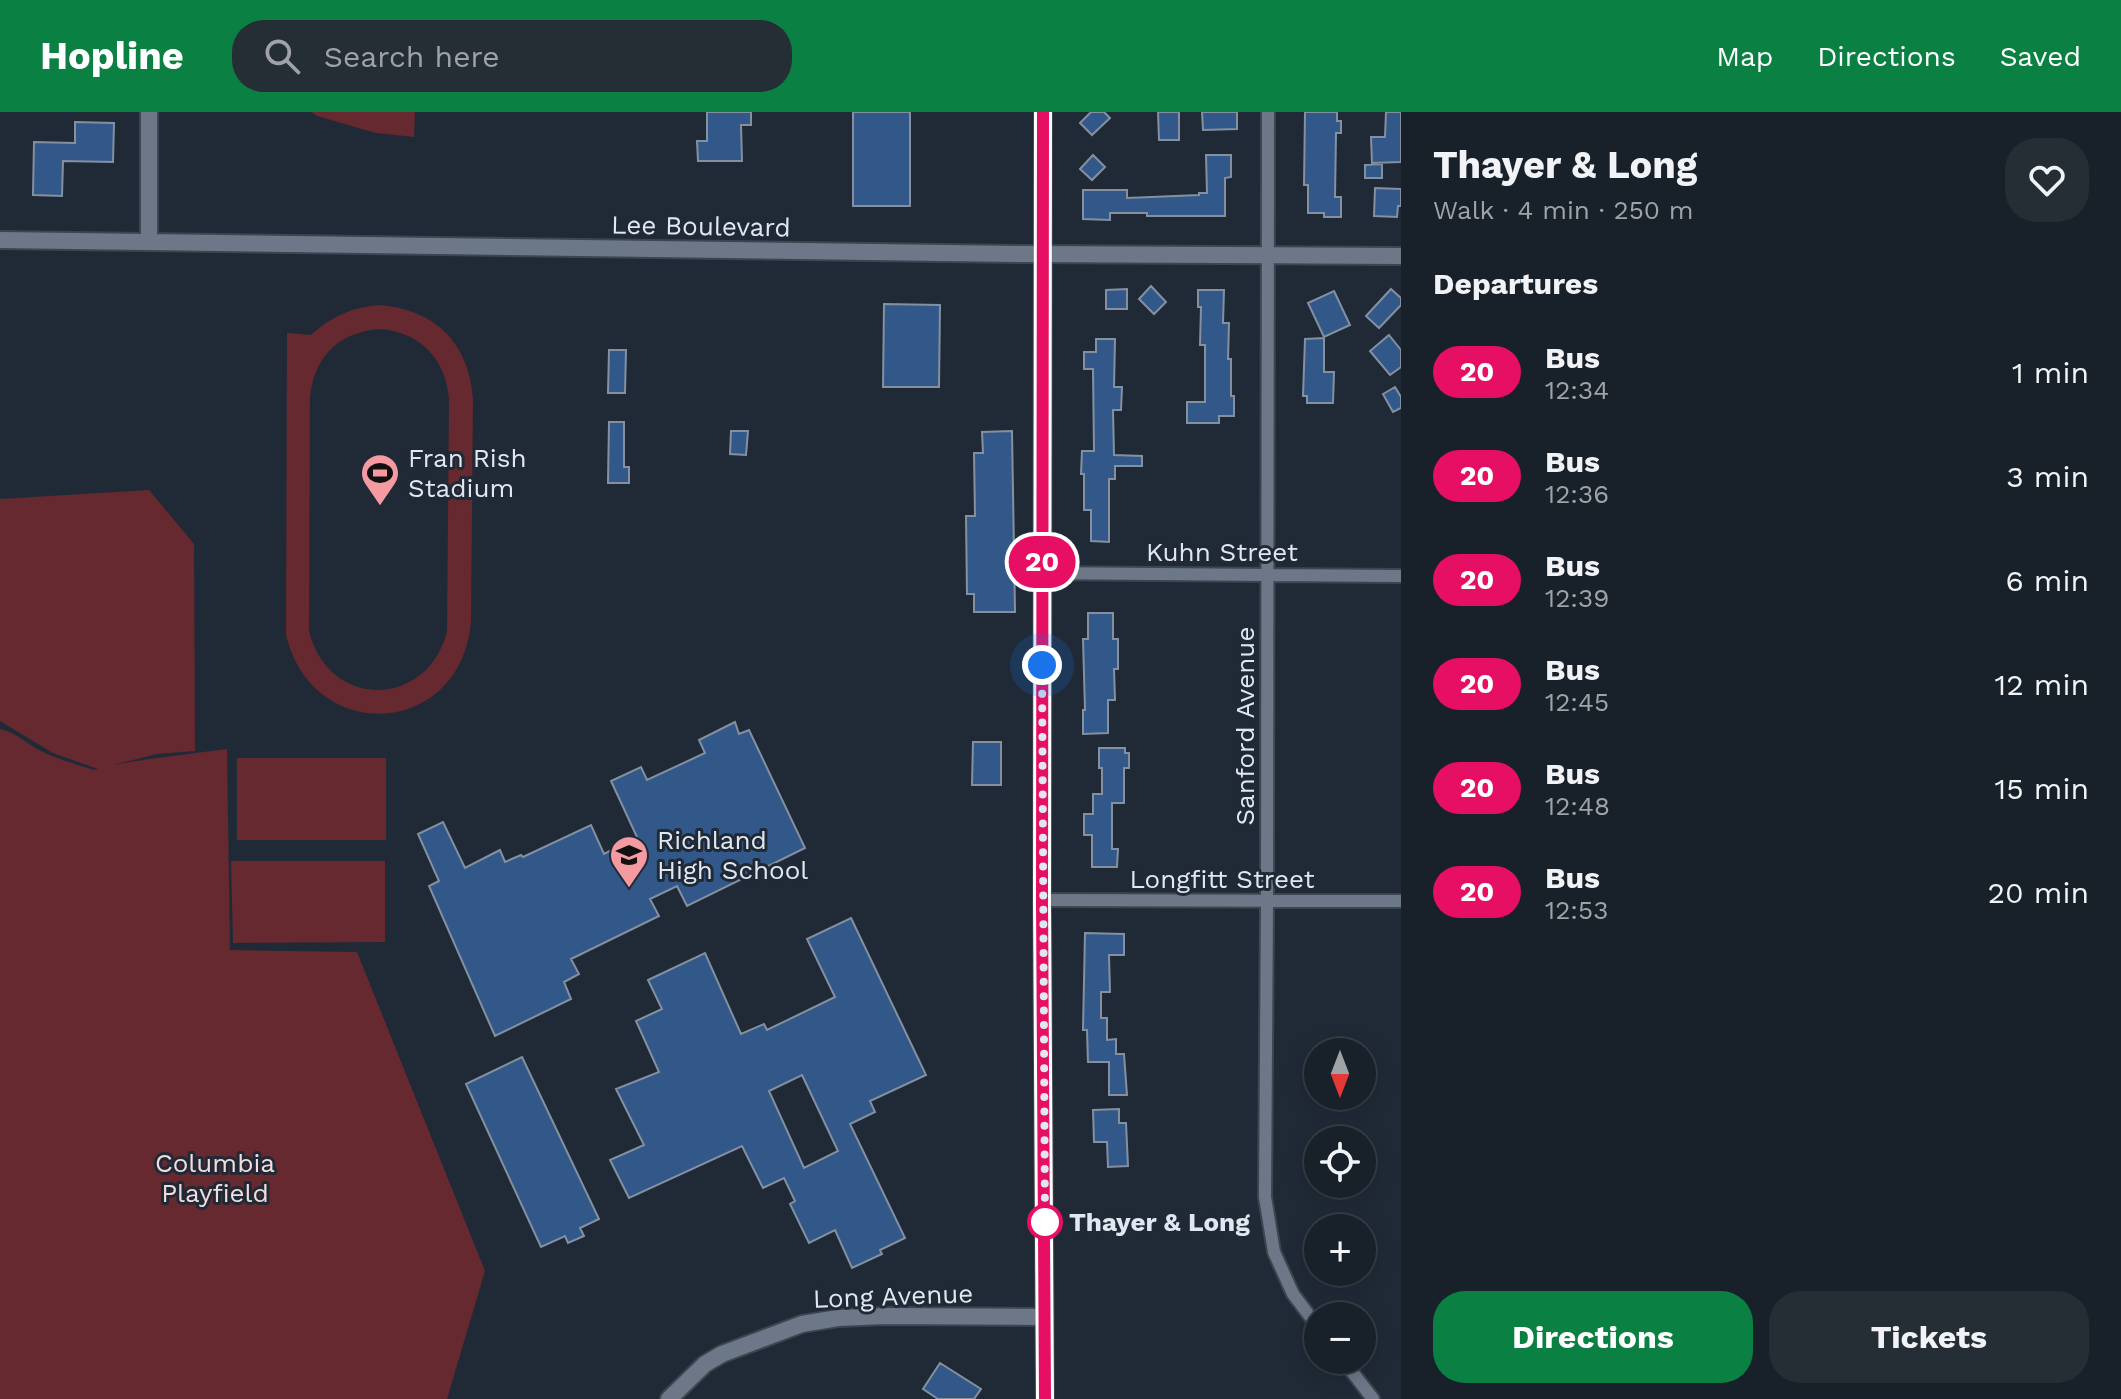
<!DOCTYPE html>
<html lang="en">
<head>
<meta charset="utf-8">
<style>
  :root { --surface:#182029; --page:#252d35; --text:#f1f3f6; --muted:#9fa3a8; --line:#363e46; --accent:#0b8043 }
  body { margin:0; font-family:"Work Sans",sans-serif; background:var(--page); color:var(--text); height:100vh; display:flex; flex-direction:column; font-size:30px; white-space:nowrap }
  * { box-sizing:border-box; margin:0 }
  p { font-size:26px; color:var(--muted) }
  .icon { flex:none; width:44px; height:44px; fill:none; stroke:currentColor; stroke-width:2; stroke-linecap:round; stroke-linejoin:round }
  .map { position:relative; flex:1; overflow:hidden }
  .panel { display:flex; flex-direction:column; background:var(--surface); width:720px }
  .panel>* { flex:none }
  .badge { padding:0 16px; border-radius:26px; font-size:28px; line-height:52px }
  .needle { width:52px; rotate:180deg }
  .tools { position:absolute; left:1304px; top:926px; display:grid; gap:16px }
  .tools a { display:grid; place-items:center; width:72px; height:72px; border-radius:50%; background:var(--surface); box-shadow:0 4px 20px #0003,0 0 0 2px var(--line); font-size:40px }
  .you { position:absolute; width:40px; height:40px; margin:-20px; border:6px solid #fff; border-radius:50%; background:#1a73e8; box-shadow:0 0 0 12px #1a73e833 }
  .map>.badge { position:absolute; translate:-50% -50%; box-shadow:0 0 0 4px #fff }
  h2 { padding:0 32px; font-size:30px; line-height:72px }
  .round { display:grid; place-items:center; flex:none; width:84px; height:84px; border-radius:32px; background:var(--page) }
  .headline { display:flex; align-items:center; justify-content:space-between; height:136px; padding:0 32px }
  h1 { font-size:38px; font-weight:700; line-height:60px }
  .button { display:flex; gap:16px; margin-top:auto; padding:16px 32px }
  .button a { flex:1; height:92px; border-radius:32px; background:var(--accent); color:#fff; font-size:32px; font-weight:700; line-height:92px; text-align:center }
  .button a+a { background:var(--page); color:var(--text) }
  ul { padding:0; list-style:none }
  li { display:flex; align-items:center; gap:24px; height:104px; padding:0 32px }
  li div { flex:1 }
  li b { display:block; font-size:30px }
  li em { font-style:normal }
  li .badge { min-width:88px; font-weight:700; text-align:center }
  header { display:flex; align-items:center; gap:48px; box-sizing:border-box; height:112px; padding:0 40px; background:var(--accent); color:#fff }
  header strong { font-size:38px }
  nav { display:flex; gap:44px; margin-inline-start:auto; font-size:28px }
  .search { width:560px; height:72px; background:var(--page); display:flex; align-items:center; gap:20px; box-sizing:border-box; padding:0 28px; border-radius:32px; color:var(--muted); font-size:30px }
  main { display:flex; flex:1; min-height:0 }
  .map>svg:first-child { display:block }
</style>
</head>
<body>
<header>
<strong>Hopline</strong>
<div class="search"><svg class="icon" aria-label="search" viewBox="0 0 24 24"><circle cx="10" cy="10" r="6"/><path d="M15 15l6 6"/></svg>Search here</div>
<nav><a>Map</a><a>Directions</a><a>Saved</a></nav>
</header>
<main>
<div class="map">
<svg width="1401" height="1287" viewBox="0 0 1401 1287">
  <rect width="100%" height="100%" fill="#202a37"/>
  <path fill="#65292f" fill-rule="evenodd" d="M311,0H415L414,25L376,21L317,4Z
    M380,193C436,198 469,231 473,287L471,509C462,625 313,635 286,523L287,221L311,223C332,204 353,195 380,193ZM380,217C420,220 446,247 449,287L447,520C426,598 328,597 309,519L310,286C314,244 339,220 380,217Z
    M149,378L194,432L195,639L157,642L113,653L149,647L227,637L230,838L357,840L485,1159L447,1287H0V617C15,620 26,631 39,638C57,647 75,652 94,658L98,657L53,641L0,609V387Z
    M237,646H386V728H237Z
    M231,749H385V830L233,831Z"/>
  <path fill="#325889" stroke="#8490a0" stroke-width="2" fill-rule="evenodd" d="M707,0H751V13H741L742,49H698L697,29H707Z
    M853,0H910V94H853Z
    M1091,0H1104L1110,6L1092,23L1080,11Z
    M1158,0H1179V28H1159Z
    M1202,0H1237V17L1203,18Z
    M1305,0H1337V9H1341V21H1336L1335,85H1341V105H1324V101H1308V73H1304Z
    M1386,0H1401V50L1372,51L1371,25H1385Z
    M75,10L114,11L113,50L63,49L62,84L33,83L34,30L75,31Z
    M1093,43L1105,55L1092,68L1080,57Z
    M1206,43H1231V65L1225,66V104H1147V101H1110V108L1083,107V78H1127V86L1199,83V81H1207Z
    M1382,52V66H1365V53Z
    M1375,76L1401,77V94H1398L1397,105L1374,104Z
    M1151,174L1166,190L1154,202L1139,187Z
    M1127,177V197H1106V178Z
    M1391,177L1401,186V193L1379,216L1366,204Z
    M1198,178H1224L1223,211H1229L1228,247H1231V284H1234V304H1219V311H1187V290H1205V233H1200L1201,195H1198Z
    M1334,179L1350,213L1324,225L1308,191Z
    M884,192L940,193L939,275H883Z
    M1389,223L1401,238V255L1390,263L1370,239Z
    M1324,226V260H1334L1333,291H1307V284H1303L1305,227Z
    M1096,227H1115L1114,275H1122L1121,298H1113L1114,343L1142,344V354H1115V367H1109V430L1091,429V398H1084V362H1081L1082,339H1094L1093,257H1084V240H1096Z
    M609,238H626L625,281H608Z
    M1395,275L1401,285V296L1393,300L1383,282Z
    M609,310H624V355H629V371H608Z
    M731,319H748L746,343L730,342Z
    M1012,319L1015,500H974V482H967L966,404H975L974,341H983L982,320Z
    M1088,501H1113V527H1118V557H1114L1115,588H1108V621L1083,622V598H1085L1083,527H1088Z
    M735,610L739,622L749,618L805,736L687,794L677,774L650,787L659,804L571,847L579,862L564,870L571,887L495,924L429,774L439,769L418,722L443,710L465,756L500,738L505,750L521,743L523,745L591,713L604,742L637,725L611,669L641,655L647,668L705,641L699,628Z
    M973,630H1001V673H972Z
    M1099,636H1125V641H1129V656H1124V691H1112V737H1118L1117,755H1092V723H1084V702H1093V682H1102V656H1099Z
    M851,806L926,963L870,989L875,1000L850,1012L905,1126L880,1138L882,1142L852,1156L835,1118L809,1131L790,1092L795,1089L784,1066L763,1076L742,1034L629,1086L610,1048L644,1033L616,977L659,960L636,909L662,897L648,868L705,841L741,922L764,912L767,918L835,885L807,827ZM802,963L838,1039L804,1056L769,979Z
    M1085,821L1124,822V843H1109L1110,880H1101V906H1107V928L1116,927V942H1124L1127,983H1109V950H1088L1087,918H1083Z
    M522,945L599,1107L580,1116L584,1124L568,1131L565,1124L541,1135L466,972Z
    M1119,997V1011H1126L1128,1054L1108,1055L1107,1030H1094L1093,998Z
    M940,1251L981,1277L974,1287H938L923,1277Z"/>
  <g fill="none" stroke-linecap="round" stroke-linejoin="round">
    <g stroke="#3d4550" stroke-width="16">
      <path id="minor" d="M1268,0L1267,789L1265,1085L1274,1140L1293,1182L1318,1215
        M1042,461L1401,464
        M1042,788L1401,789
        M1343,1248L1373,1287"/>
    </g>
    <g stroke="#3d4550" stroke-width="20">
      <path id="tertiary" d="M1043,0L1042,788L1045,1287
        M0,128L1025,142L1401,144
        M149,130V0
        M669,1287L705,1252L722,1242L802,1212L838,1206L884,1204L1045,1205"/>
    </g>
    <use href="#minor" stroke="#6c7888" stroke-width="12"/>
    <use href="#tertiary" stroke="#6c7888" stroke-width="16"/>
  </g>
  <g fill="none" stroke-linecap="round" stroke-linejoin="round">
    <g stroke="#fff" stroke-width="18">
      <path id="line" d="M1043,0L1042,788L1045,1287"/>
    </g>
    <use href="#line" stroke="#e60f63" stroke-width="12"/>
    <path stroke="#e0e7f0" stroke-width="8" stroke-dasharray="0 14.4" d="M1042,553L1045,1112V1110"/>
  </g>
  <defs>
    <g id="stadium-pin" transform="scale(2)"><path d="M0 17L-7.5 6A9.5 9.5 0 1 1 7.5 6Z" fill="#f49aa0" stroke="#202a37"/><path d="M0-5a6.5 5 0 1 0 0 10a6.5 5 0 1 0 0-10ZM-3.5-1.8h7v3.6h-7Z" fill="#111"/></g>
    <g id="school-pin" transform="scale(2)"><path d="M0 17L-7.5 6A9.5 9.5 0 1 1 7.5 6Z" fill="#f49aa0" stroke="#202a37"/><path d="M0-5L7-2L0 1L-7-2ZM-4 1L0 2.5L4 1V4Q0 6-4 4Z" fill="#111"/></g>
  </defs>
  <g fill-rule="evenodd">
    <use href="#stadium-pin" x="380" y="361"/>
    <use href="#school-pin" x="629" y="743"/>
  </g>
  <circle fill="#fff" stroke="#e60f63" stroke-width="4" cx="1045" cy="1110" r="16"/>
  <g text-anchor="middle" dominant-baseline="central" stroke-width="6" stroke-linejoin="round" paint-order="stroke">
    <g font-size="26" fill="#e0e7f0" stroke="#202a37">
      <text transform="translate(701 114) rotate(1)">Lee Boulevard</text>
      <text x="1222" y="440">Kuhn Street</text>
      <text transform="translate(1245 614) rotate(-90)">Sanford Avenue</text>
      <text x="1222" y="767">Longfitt Street</text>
      <text transform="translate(893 1184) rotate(-2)">Long Avenue</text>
    </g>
    <g font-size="26" fill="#e0e7f0" stroke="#202a37" text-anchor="start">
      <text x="408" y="346">Fran Rish<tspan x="408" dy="30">Stadium</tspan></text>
      <text x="657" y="728">Richland<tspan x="657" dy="30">High School</tspan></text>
    </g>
    <g font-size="26" fill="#f2dcdc" stroke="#202a37">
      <text x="215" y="1051">Columbia<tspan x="215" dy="30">Playfield</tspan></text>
    </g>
    <g font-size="26" font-weight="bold" fill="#e0e7f0" stroke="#202a37" text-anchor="start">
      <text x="1069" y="1110">Thayer &amp; Long</text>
    </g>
  </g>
</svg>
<div class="tools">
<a><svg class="needle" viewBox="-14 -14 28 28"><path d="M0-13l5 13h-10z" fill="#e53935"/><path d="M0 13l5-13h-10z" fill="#9fa3a8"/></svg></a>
<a><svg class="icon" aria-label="locate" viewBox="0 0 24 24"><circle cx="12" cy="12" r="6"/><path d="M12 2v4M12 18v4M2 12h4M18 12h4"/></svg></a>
<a>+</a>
<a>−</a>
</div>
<div class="you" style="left:1042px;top:553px"></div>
<b class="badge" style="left:1042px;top:450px;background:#e60f63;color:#fff">20</b>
</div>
<section class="panel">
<div class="headline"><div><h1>Thayer &amp; Long</h1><p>Walk · 4 min · 250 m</p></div><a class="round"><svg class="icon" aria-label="heart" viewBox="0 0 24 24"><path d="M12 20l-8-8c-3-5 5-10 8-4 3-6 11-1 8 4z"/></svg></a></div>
<h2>Departures</h2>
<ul>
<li><span class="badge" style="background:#e60f63;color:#fff">20</span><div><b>Bus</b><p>12:34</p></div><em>1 min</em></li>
<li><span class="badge" style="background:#e60f63;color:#fff">20</span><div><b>Bus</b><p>12:36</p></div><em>3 min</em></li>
<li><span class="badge" style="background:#e60f63;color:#fff">20</span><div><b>Bus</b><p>12:39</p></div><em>6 min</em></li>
<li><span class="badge" style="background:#e60f63;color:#fff">20</span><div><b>Bus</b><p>12:45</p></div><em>12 min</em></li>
<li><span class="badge" style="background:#e60f63;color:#fff">20</span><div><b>Bus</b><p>12:48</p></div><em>15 min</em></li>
<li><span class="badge" style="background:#e60f63;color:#fff">20</span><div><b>Bus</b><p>12:53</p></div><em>20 min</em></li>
</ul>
<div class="button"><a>Directions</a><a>Tickets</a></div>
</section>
</main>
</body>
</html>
